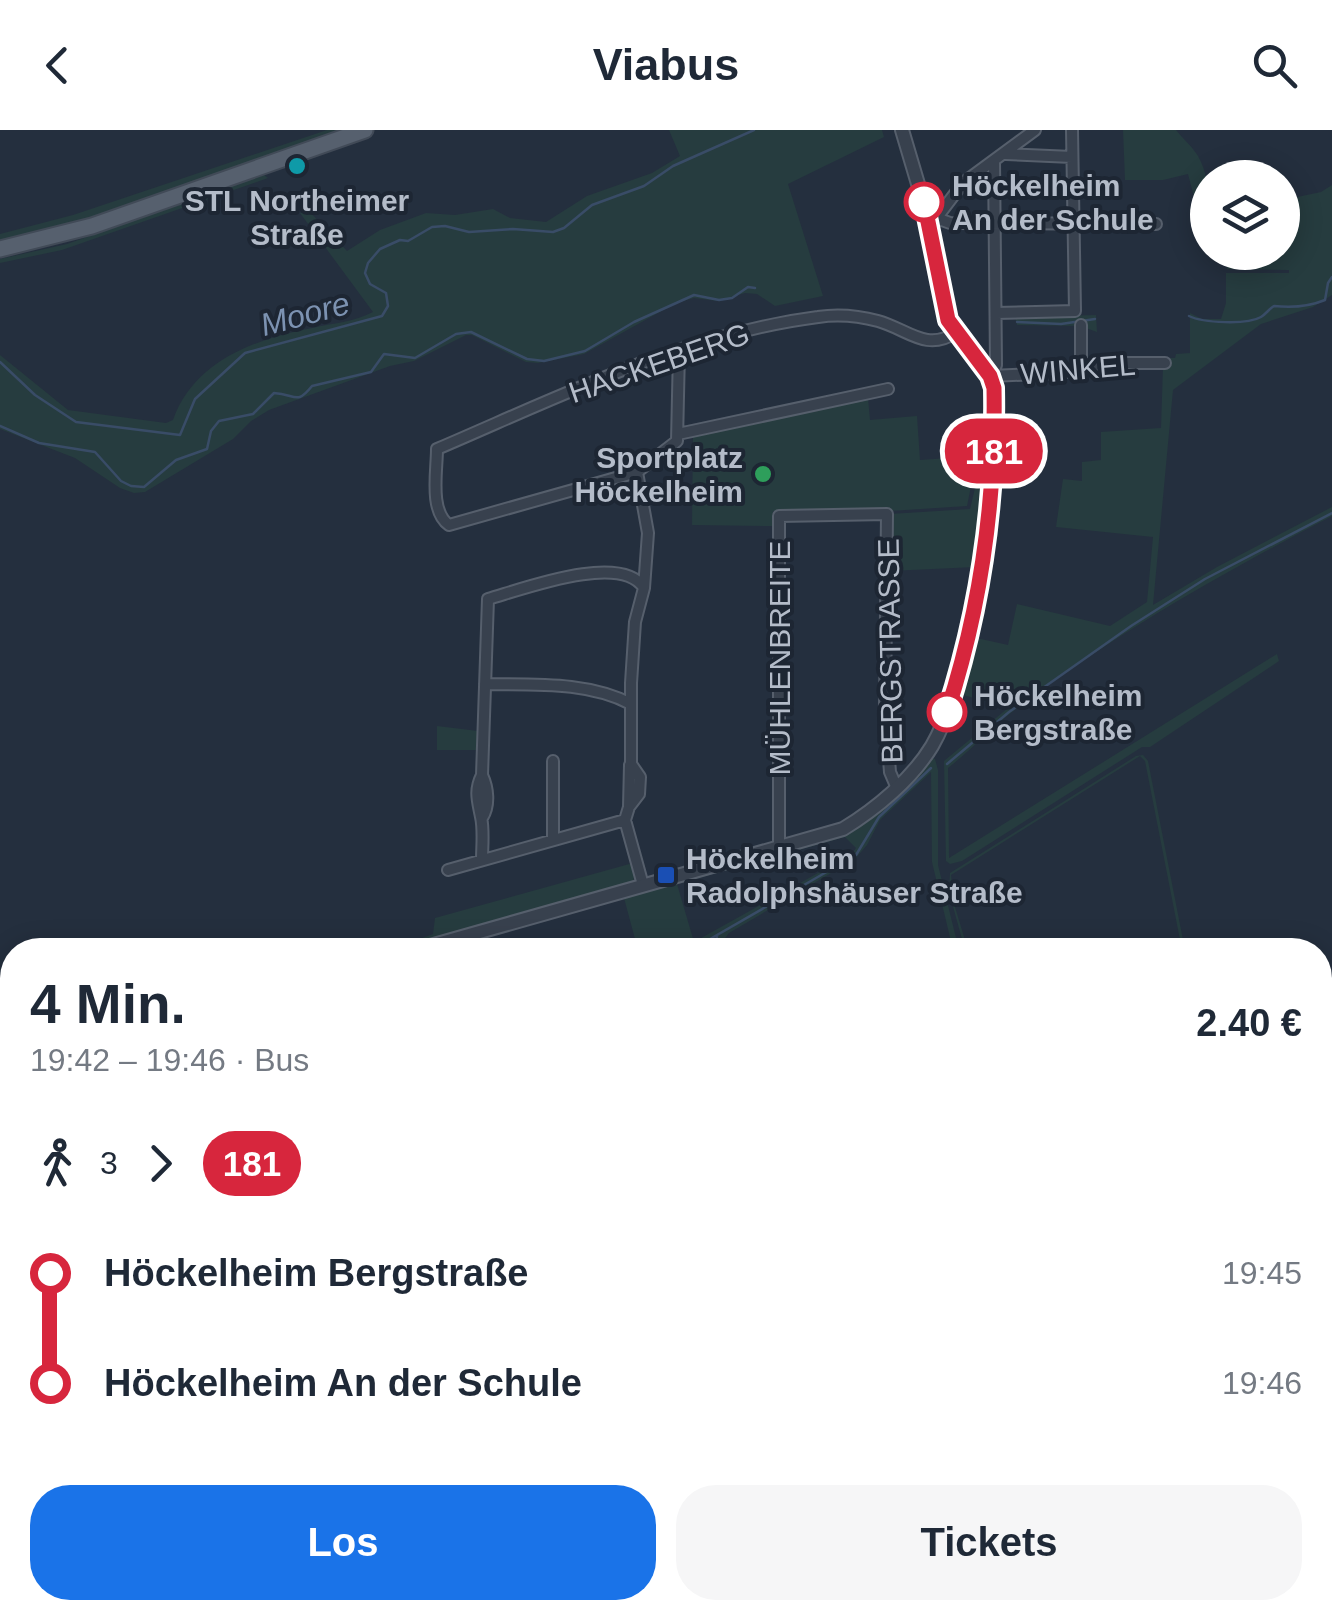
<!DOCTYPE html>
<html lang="de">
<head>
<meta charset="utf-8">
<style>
  :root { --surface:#fff; --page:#f6f6f7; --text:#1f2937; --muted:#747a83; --accent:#1a73e8 }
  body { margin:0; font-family:Helvetica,sans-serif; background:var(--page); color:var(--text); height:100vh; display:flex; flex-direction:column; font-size:38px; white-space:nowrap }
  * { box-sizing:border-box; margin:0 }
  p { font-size:32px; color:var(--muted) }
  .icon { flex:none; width:55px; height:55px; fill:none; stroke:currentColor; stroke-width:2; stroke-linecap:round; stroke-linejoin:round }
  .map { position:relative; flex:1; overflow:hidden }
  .panel { position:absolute; left:0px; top:808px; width:1332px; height:682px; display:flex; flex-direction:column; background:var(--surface); border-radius:40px 40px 0 0; box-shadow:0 5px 25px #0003 }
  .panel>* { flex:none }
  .badge { padding:0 20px; border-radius:32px; font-size:35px; line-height:65px }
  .tools { position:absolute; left:1190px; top:30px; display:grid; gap:20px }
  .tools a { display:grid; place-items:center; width:110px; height:110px; border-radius:50%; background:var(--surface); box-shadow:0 5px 25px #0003; font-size:50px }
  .map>.badge { position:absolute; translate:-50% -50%; box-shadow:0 0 0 5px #fff }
  .legs { display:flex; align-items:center; gap:15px; height:110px; padding:0 30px; font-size:32px }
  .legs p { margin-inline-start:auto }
  .headline { display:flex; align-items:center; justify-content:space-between; height:170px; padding:0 30px }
  h1 { font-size:55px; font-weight:800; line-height:75px }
  .primary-button { display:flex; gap:20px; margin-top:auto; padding:20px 30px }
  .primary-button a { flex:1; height:115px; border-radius:40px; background:var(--accent); color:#fff; font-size:40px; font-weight:800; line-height:115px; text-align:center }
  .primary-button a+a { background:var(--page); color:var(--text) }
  ul { padding:0 30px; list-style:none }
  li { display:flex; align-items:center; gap:35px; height:110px; font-size:38px }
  li i { display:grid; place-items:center; width:15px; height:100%; margin:0 12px; background:currentColor }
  li i::after { content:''; width:25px; height:25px; margin:-12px; border:8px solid; border-radius:50%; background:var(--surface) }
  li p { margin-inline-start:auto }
  li:first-child i { background:linear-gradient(#0000 50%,currentColor 0) }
  li:last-child i { background:linear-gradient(currentColor 50%,#0000 0) }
  header { display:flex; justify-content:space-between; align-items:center; height:130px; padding:0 30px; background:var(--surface); font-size:45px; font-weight:800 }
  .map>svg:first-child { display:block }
</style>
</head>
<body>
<header><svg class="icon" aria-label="back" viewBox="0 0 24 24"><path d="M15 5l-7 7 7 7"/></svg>Viabus<svg class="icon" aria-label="search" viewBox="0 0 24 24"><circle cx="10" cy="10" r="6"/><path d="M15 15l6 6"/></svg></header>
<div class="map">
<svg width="1332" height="1489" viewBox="0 0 1332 1489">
  <rect width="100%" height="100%" fill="#242f3e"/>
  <path fill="#263c3f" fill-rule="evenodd" d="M327,0H347L72,96L0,115V104L73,85Z
    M669,0H882L884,7L788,54L823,166L775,176L757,164L745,163L718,171L694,168L676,173L584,224L538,233L526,232L472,205H466L414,231L390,236L269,280L251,291L233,309L145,362L134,363L120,358L75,328L0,299V225L68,280L166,293L173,290C194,231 255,209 312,198C333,193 354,192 373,182L300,83L308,80L347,121L380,100L426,83L455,85L493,79L510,88L546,92L587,66L652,43L680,26Z
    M1123,0H1176C1183,9 1192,16 1198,26C1213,52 1208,87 1207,117L1188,44L1163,50H1125Z
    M264,45L268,48L62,120L0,133V129L67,114Z
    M1332,55V165L1313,177L1261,194L1173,260L1153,475L1217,437L1332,377V386C1221,444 1112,505 1012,582C990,599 971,620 948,638L949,728L1277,524L1279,531L1150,617H1142L962,731L950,734L946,731L944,631L1008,578L960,564L972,507L1008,515L1017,474L1110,496L1147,472L1153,407L1056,397L1063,349L1082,351V332L1101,330V302L1161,298L1163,236H1168L1169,228H1175L1176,224L1190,223V183L1202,189H1221L1226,173V143H1289V140L1227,139V123L1282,122L1283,70L1321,62Z
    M1096,185L1097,202L1080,196L1017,195L1015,187Z
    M868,268L870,290L917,286L920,330L977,326L967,376L890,381H773L772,396L692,395L693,305Z
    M988,303L983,398L975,437L890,441V384L970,379Z
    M437,596L478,601L479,620H437Z
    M1143,625L1148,631L1185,820H1182L1145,631L1140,626L951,745L955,777L968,820H965L949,762L950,743L1136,626Z
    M931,628L935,629L938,640V735L959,820H953L932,732L931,642L880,690L867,715L855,729L729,803L716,820H638L624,768L440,820H426L628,764L629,766L646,762V759L826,709ZM845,707L856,718L852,724L694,812L677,754Z
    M633,733L635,743L633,752L620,757L406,820H390L433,804L435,788Z"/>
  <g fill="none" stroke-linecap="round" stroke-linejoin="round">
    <path stroke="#394c67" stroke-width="2.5" d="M1189,186C1203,193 1247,195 1261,187C1266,184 1269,179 1274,176C1293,178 1308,177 1325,170L1328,153L1332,147
      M1017,192L1061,194L1095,189
      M0,232L35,265L76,292L180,305L195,269L245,223L382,186L388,176L386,163L370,154L365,143L368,133L380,119L400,110L408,111L432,97L445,96L469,102L513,99L553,102L564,98L592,75L644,56L673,36L754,0
      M0,296L39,313L95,322L121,351L131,356L144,357L176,330L207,319L211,301L219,291L253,284L274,263C296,264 296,276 312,256L371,242L384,224L415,228L456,204L471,202L527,229L544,231L585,221L634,192L694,165L719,170L732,168L748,157L755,158
      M947,634L1009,582L1131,496L1205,449L1332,383
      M691,820L856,725L879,687L931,638
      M713,820L717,807
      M0,1119L12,1120
      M868,1478L870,1489
      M707,1481V1478
      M265,1485L292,1489"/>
    <g stroke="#565f6c" stroke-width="14">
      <path id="minor" d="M1006,24L1072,27
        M994,30L996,235L991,246L1062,243L1102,233H1165
        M939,89L950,93L1156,94
        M935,90L963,53L1035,0
        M996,183L1075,181L1072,0
        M679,221L677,311L637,342L449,395C429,381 437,341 437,319C559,267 684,204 818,187C838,184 859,186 878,191C907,199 926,222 955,203
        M1081,238V195
        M678,304L888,259
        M637,342L648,403L644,458L635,492L631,553V634L640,647L639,664L629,677L625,690L643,755
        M485,554C533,555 587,551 631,574
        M553,631V710
        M629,677L630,635
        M482,688C490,675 488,658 482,645
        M779,718V386L887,384L885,579L890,642L896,656
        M482,730C482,717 484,700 481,687C478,671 474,661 482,645L488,469C523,459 621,422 644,458
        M448,740L625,690"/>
    </g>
    <g stroke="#565f6c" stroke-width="16">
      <path id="tertiary" d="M416,820L843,699C876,679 912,649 932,616C950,585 957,549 964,515C972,477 982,440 988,403C996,355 994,306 993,258L991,246L948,189L929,91L902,0
        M248,1489L251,1478"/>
    </g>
    <g stroke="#414a57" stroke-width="19">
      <path id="primary" d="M0,119L92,96L365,0"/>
    </g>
    <use href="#minor" stroke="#38414e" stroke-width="10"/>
    <use href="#tertiary" stroke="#38414e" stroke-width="12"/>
    <use href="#primary" stroke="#56606e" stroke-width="15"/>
    <g stroke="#5a6575" stroke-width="6">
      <path id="rail" d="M0,865L12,866
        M1320,1472L1332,1478"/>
    </g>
    <use href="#rail" stroke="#1d2633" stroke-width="2.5" stroke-dasharray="8" stroke-linecap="butt"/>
  </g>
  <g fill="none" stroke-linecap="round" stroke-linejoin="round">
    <g stroke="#fff" stroke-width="22">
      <path id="line-1" d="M924,72L948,190L990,246L994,258C996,368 981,477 947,582"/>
    </g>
    <use href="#line-1" stroke="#d7263d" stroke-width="15"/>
  </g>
  <circle fill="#0f9aa8" stroke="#1d2633" stroke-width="4" cx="297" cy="36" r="10"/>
  <g fill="#fff" stroke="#d7263d" stroke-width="5">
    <circle cx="924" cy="72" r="18"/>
    <circle cx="947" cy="582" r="18"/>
  </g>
  <circle fill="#2e9e5b" stroke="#1d2633" stroke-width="4" cx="763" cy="344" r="10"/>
  <rect fill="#1a4fb4" stroke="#1d2633" stroke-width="4" x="656" y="735" width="20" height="20" rx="5"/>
  <g text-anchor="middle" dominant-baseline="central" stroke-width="8" stroke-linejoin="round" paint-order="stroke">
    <g font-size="30" font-weight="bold" fill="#b4bcc9" stroke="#1d2633" text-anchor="start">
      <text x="952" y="55">Höckelheim<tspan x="952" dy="34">An der Schule</tspan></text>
      <text x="974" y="565">Höckelheim<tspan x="974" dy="34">Bergstraße</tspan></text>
    </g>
    <g font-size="30" font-weight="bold" fill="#b4bcc9" stroke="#1d2633">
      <text x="297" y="70">STL Northeimer<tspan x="297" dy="34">Straße</tspan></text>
      <text x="743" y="327" text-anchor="end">Sportplatz<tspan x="743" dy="34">Höckelheim</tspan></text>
      <text x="686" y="728" text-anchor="start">Höckelheim<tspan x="686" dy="34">Radolphshäuser Straße</tspan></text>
    </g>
    <g font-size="30" fill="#b4bcc9" stroke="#1d2633">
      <text transform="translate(659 233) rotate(-19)">HACKEBERG</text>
      <text transform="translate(1078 239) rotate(-5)">WINKEL</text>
      <text transform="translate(890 521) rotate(-91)">BERGSTRASSE</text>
      <text transform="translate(779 528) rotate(-90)">MÜHLENBREITE</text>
    </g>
    <g font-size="32" font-style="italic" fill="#7c92b1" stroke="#1d2633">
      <text transform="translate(305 184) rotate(-15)">Moore</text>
    </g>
  </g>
</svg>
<div class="tools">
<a><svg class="icon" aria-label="layers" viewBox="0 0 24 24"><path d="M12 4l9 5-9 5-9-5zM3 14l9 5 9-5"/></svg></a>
</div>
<b class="badge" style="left:994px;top:321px;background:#d7263d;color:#fff">181</b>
<section class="panel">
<div class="headline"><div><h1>4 Min.</h1><p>19:42 – 19:46 · Bus</p></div><b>2.40 €</b></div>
<div class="legs"><svg class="icon" aria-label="walk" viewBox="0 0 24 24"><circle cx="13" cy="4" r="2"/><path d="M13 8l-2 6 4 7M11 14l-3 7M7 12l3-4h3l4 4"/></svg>3<svg class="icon" aria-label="forward" viewBox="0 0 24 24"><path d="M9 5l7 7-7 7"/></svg><b class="badge" style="background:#d7263d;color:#fff">181</b></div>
<ul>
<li><i style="color:#d7263d"></i><b>Höckelheim Bergstraße</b><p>19:45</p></li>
<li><i style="color:#d7263d"></i><b>Höckelheim An der Schule</b><p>19:46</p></li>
</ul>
<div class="primary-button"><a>Los</a><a>Tickets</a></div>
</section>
</div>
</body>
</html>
